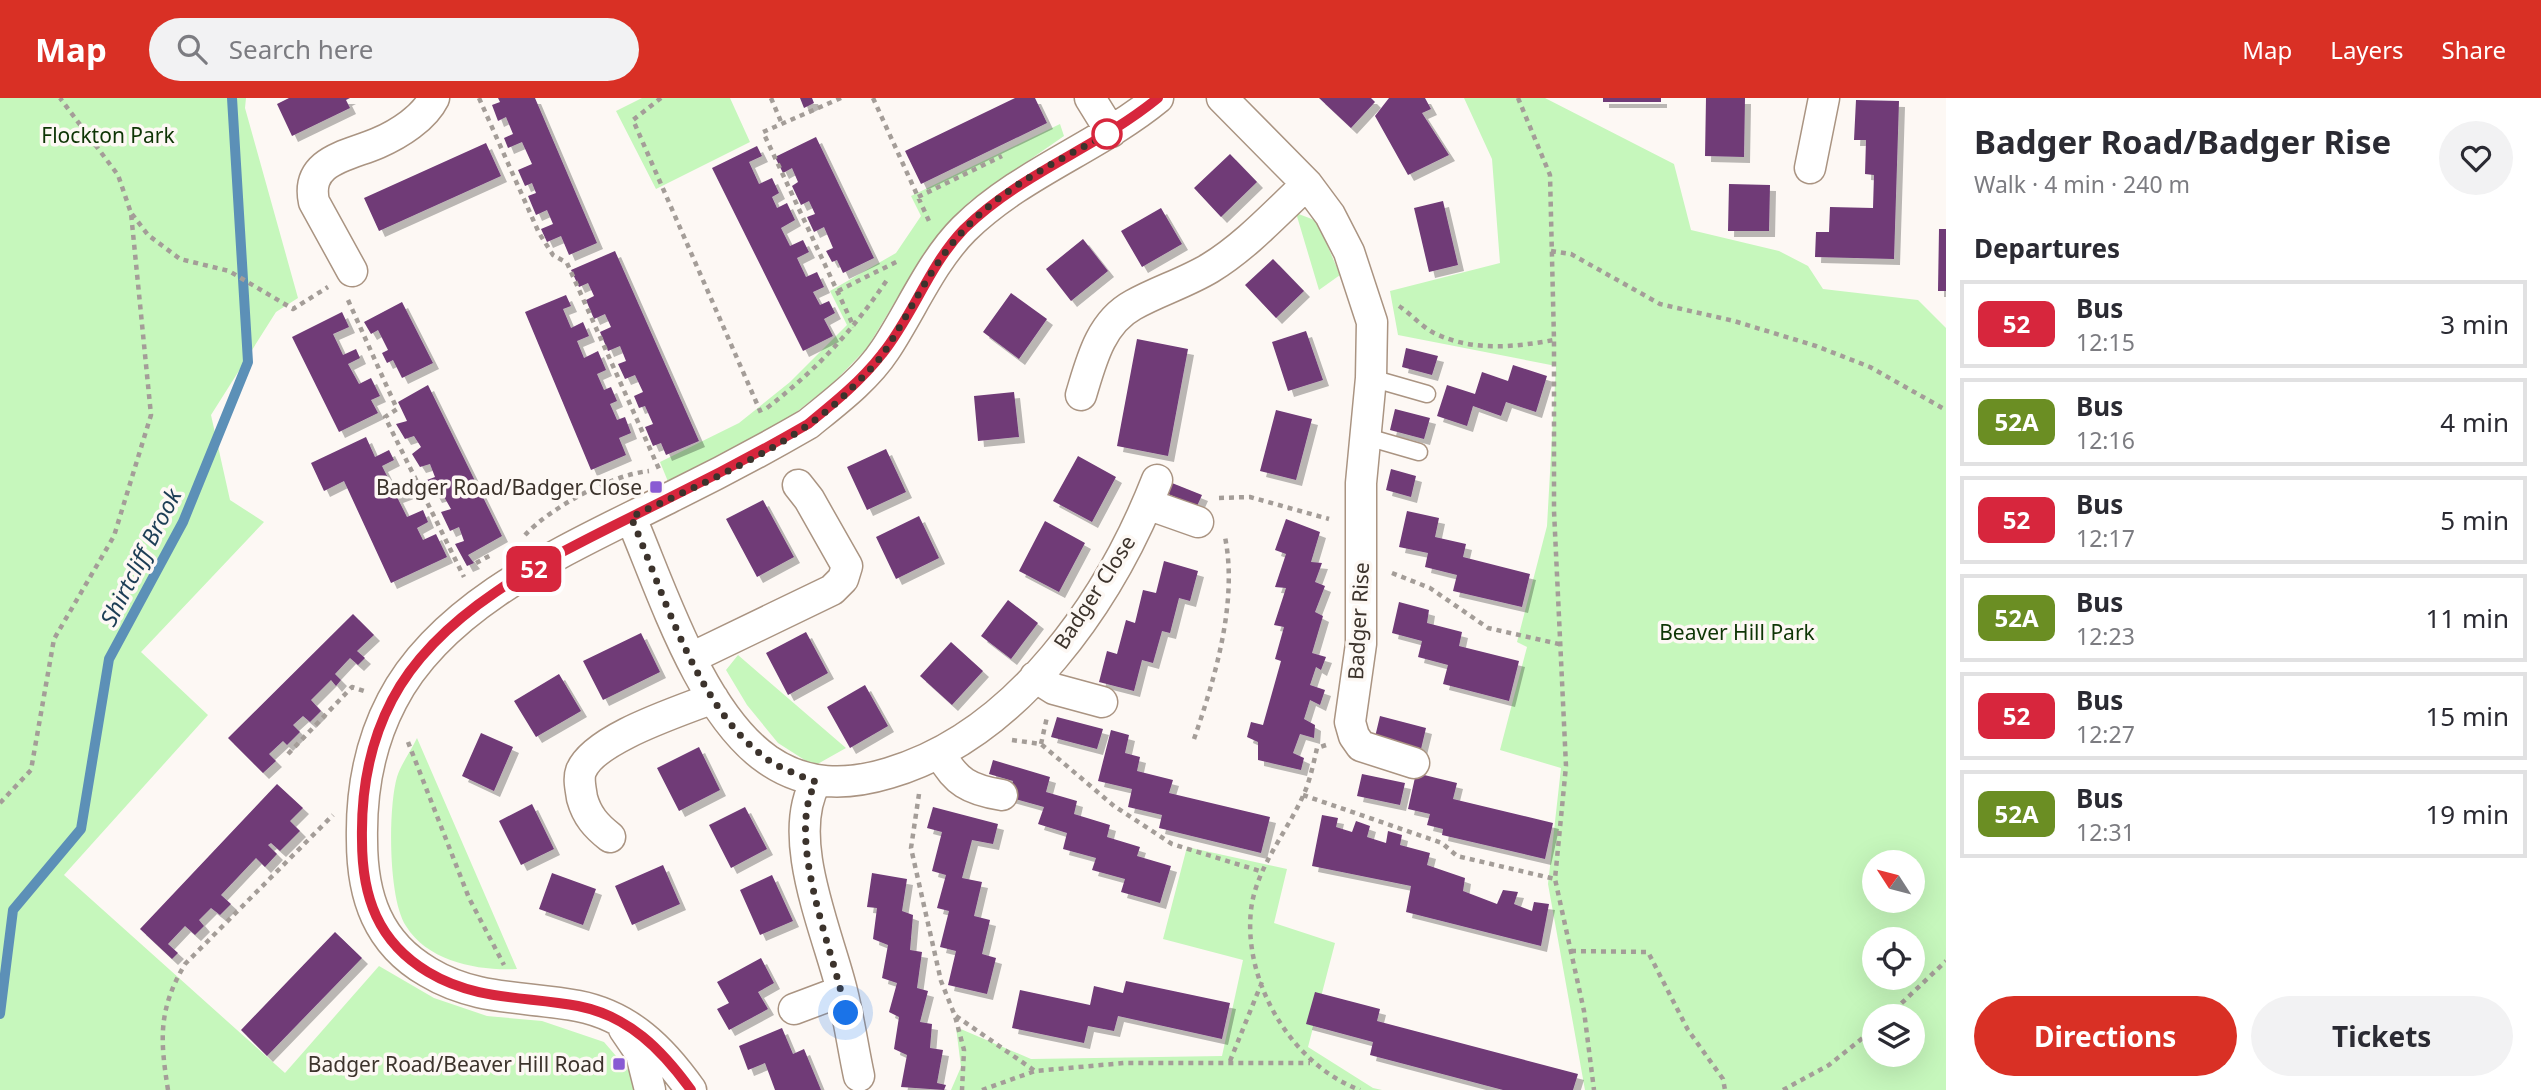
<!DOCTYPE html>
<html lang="en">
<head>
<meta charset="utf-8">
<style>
  :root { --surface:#fff; --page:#f2f2f3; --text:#2b2b33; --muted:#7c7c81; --line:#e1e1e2; --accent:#d93025 }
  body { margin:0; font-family:"Noto Sans",sans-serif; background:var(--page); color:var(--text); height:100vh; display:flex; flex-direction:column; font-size:26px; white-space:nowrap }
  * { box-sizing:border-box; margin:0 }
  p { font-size:23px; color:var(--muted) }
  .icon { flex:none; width:38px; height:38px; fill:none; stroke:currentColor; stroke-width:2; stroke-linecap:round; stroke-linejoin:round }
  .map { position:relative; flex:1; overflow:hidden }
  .side { display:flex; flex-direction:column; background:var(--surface); width:595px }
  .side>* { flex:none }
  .badge { padding:0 14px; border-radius:10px; font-size:24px; line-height:46px }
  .needle { width:46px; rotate:306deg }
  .fabs { position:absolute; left:1862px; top:752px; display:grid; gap:14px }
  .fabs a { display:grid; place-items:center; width:63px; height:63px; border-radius:50%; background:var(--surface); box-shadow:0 7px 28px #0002; font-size:35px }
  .you { position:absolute; width:35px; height:35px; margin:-18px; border:5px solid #fff; border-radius:50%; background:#1a73e8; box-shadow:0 0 0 10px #1a73e833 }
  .map>.badge { position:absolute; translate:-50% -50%; box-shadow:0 0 0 4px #fff }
  h2 { padding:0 28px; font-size:26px; line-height:63px }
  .round { display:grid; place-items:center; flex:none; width:74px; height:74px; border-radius:37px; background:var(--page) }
  .head { display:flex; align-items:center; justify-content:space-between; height:119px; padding:0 28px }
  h1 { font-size:33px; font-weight:700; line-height:52px }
  .action { display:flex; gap:14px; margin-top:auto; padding:14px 28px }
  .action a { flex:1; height:80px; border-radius:42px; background:var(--accent); color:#fff; font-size:28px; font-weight:700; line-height:80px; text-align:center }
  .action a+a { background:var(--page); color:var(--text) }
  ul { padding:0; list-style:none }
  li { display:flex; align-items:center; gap:21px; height:88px; margin:0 14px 10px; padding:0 14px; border:4px solid var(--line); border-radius:0px }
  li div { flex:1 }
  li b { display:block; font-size:26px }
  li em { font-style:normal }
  li .badge { min-width:77px; font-weight:700; text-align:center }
  header { display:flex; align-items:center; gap:42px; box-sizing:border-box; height:98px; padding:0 35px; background:var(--accent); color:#fff }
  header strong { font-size:33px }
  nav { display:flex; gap:38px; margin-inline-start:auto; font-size:24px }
  .search { width:490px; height:63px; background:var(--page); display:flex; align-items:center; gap:18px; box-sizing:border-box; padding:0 24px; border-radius:38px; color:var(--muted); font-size:26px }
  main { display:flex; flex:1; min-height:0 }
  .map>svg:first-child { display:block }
</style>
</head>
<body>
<header>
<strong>Map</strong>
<div class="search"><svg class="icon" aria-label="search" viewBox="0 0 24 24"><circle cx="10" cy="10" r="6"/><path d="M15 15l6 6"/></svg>Search here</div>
<nav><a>Map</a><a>Layers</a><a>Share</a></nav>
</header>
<main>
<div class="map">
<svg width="1946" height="992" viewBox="0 0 1946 992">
  <defs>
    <filter id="shadow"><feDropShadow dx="6" dy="6" stdDeviation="0" flood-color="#0004"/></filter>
  </defs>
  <rect width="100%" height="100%" fill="#fdf8f4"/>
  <path fill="#c6f7bc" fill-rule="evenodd" d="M0,0H246L245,10L298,200L276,214L211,317L230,402L264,424L141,554L208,617L64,777L285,975L379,868L434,900L487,918L542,923L604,944L635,980V992H0Z
    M642,0H730L750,44L656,91L616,13Z
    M1464,0H1545L1674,66L1691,132L1779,153L1808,168L1823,191L1918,202L1946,230V992H1585L1548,786L1561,670L1500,652L1527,549L1517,544L1547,428L1556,268L1398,237L1390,193L1500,165L1492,61ZM1874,765H1913V803H1874ZM1874,842H1913V880H1874ZM1874,919H1913V957H1874Z
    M1060,26L1064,38L970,103L925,154L867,250L833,285L775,331L669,386L660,364L739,325L790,284L847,227L830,193L896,155L921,118L911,98Z
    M1296,115L1317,123L1340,177L1319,192Z
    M738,557L846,650L814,668L778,645L747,607L726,572Z
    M417,640L517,871C479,873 428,864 406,828C388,801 388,710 397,679C401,666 411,653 417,640Z
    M1187,749L1287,771L1274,825L1335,845L1308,949L1373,990L1382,992H951L961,969L956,929L1031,961L1222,958L1243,862L1163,841Z"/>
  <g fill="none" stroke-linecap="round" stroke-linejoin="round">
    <path stroke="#5c90b7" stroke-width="10" d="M0,916L13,812L81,731L109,561L183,424L248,264L232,0"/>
  </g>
  <path fill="#6f3a77" filter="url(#shadow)" d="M289,0H350L346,2L350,10L292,38L277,6Z
    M498,0H535L597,145L569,157L561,138L547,144L541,131L553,126L547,112L536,117L528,98L536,95L532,85L525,88L518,72L532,66L522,44L508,50L504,40L513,36L506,19L498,23L492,7L500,4Z
    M800,0H812L814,5L804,10Z
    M1015,0H1035L1047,25L921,86L905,53Z
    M1319,0H1371L1375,4L1351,30Z
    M1389,0H1425L1431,11L1422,15L1449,57L1408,77L1375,18Z
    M1603,0H1661V4H1603Z
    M1706,0H1745L1744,59L1705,58Z
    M1856,2L1899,3L1894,161L1815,159L1816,134H1829L1830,109L1873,110L1874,77L1865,76L1866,42H1854Z
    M816,39L874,160L843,175L837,162L832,164L826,153L833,150L824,129L814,134L807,119L815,116L809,103L801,107L792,88L798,84L792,70L783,75L775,59Z
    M486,45L501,78L379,133L364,100Z
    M757,48L762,58L749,64L759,86L772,80L779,95L772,99L777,110L787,105L795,122L781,130L790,148L803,142L809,154L797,160L806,179L817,174L824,189L813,194L820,207L829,203L835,215L824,221L833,238L803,253L712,70Z
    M1230,56L1257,84L1221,119L1194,90Z
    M1729,86L1770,87L1769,133H1728Z
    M1443,103L1458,167L1429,174L1414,110Z
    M1161,110L1182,146L1142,169L1121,133Z
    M1939,131H1946V193H1938Z
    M1083,141L1108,173L1071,203L1046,171Z
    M615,153L699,343L666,357L661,345L653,348L645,329L653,326L645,308L639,310L634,298L643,294L635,277L625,281L618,266L626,263L620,248L608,253L600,234L611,229L605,216L594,221L586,202L594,198L588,185L579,189L571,172Z
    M1273,161L1304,193L1276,220L1245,187Z
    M1011,195L1047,221L1019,261L983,234Z
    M566,197L571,208L563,211L571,230L583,224L589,238L577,243L584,260L598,253L606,272L597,276L604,292L611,289L617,303L610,306L617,322L625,319L631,335L619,340L626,357L591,372L525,214Z
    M402,204L433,265L402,280L393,262L387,265L382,255L388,252L378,232L371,236L364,224Z
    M342,214L349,229L333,236L343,257L356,251L360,260L348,266L359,286L371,280L380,298L371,302L378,315L339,334L292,239Z
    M1306,233L1323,282L1288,293L1272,244Z
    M1137,241L1188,251L1168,358L1117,348Z
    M1406,250L1438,258L1432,277L1402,269Z
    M1513,267L1547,278L1536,314L1506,304L1501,318L1473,308L1467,328L1437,318L1447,287L1475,296L1482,274L1508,283Z
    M428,287L502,438L468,457L474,465L467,468L455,446L464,443L459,429L450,433L441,414L451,411L443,397L436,399L427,382L435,379L430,366L420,369L412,356L421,349L414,338L405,341L396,326L407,323L398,304Z
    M1014,294L1019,339L978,343L974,298Z
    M1395,311L1430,320L1424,341L1390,332Z
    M1276,312L1312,321L1296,382L1260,373Z
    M366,339L375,359L389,352L394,362L382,368L394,392L405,387L408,395L397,399L407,419L423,412L428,424L417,430L423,442L436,436L447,459L391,485L344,383L324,393L311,365Z
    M886,351L906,394L867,412L847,369Z
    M1078,358L1116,379L1092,424L1053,403Z
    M1391,371L1416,378L1411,399L1386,392Z
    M1172,385L1202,397L1197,408L1168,396Z
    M763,402L794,459L757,479L726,421Z
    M1407,413L1439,420L1435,439L1466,446L1463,459L1530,476L1522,509L1453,493L1457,477L1425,469L1428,455L1399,449Z
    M919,418L939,460L896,481L876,439Z
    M1286,421L1320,434L1311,464L1322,465L1315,484L1325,488L1315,514L1323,518L1312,555L1326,559L1321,572L1316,569L1310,587L1325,592L1320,607L1310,602L1304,621L1315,627L1314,640L1300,636L1293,655L1304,660L1301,672L1258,662V644L1247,639L1251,624L1263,627L1281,563L1275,561L1284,529L1274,527L1286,490L1275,489L1286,456L1275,452Z
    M1045,423L1085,445L1059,494L1019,473Z
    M1164,463L1198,473L1190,503L1179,500L1170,535L1162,533L1153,565L1142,562L1134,593L1099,584L1107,553L1117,556L1126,522L1135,525L1143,492L1156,495Z
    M1008,502L1038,525L1011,561L981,538Z
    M1399,504L1429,512L1427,525L1462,534L1459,548L1519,563L1509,603L1443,586L1448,567L1418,559L1422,543L1392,535Z
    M353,516L374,537L357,553L365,560L358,567L350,560L335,576L341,582L336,588L331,582L311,602L321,613L310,624L303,618L293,627L300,634L287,647L283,643L269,656L276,663L263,675L228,640Z
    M806,534L828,575L788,597L766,555Z
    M641,535L660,574L603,602L583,563Z
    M951,544L983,573L952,607L920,578Z
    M559,576L581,613L536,639L514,603Z
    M865,587L888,628L850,650L827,609Z
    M1380,618L1426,630L1421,651L1375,639Z
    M1057,619L1103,631L1097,651L1051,639Z
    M1111,632L1129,637L1125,655L1140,659L1137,673L1173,682L1169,695L1270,719L1261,755L1159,730L1162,717L1128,709L1132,691L1098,683Z
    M481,635L513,649L494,693L462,678Z
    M699,649L720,692L679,713L657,670Z
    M993,662L1050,679L1046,694L1077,703L1074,716L1110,727L1107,739L1140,749L1137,758L1171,768L1160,805L1121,794L1125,781L1092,772L1096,760L1063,751L1067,735L1038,726L1044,709L1008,699L1013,683L989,676Z
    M1416,675L1457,685L1453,701L1553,725L1545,761L1442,737L1443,731L1427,727L1430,716L1408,711Z
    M1362,676L1405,685L1400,707L1357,698Z
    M277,686L303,710L290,723L300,733L280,753L271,745L268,747L277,756L265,769L256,760L221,797L231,806L220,817L211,810L199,822L204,828L195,837L185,828L168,846L178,855L172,861L140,831Z
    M532,706L554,751L521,767L499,723Z
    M745,709L767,751L731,770L709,727Z
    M933,709L998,726L993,746L972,742L962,780L982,784L974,818L990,822L982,856L996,860L987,896L948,887L956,853L940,849L949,813L937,810L946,777L932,773L942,734L927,730Z
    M1322,717L1338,720L1336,729L1352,734L1356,723L1370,728L1367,739L1386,745L1388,733L1402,737L1400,747L1430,755L1427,767L1465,780L1463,793L1497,806L1503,792L1518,794L1514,806L1532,813L1534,804L1549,806L1541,848L1406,814L1411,788L1312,768Z
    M663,767L680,806L632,827L615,788Z
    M552,775L596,791L583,827L539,811Z
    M872,775L907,781L902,813L913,817L910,852L922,854L917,890L928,893L920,924L932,926L930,950L943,952L937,985L946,987L944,992L901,989L907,957L894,951L899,919L889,914L897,885L882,880L888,847L873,841L877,810L867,809Z
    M772,777L793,823L760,837L740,792Z
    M335,834L362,860L267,958L241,932Z
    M761,860L774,885L758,894L768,911L729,932L717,911L729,905L717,884Z
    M1126,883L1230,905L1222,941L1118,918L1114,933L1088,928L1084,945L1012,930L1020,892L1090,907L1094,888L1123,895Z
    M1315,894L1380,911L1377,923L1578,976L1573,992H1503L1370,957L1373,944L1306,926Z
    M782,930L793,956L804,951L821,992H775L765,965L748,972L739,948Z"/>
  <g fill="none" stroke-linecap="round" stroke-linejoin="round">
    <g stroke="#aa9482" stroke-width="19">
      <path id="service" d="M1371,280L1427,296
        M1367,339L1419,354"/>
    </g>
    <g stroke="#aa9482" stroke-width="33">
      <path id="minor" d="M1090,0L1111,34
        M1222,0L1307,86L1330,117L1349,154L1372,224L1371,280L1361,385V546L1350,624L1354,638L1361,648L1414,665
        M1810,70L1824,0
        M352,173L314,104C305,62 348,58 378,45C399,36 424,20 434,0
        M1081,297C1091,264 1100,225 1133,207C1158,193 1185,185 1210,170C1246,148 1276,115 1307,86
        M1147,406L1198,424
        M631,420C662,493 701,616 768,662C806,688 846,688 889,675C1018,637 1110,502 1157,382
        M691,560L832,492L843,481L847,468L809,401L798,387
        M1035,579L1054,591L1102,604
        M940,655C955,684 970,692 1002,697
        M816,684C784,739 828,835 842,893C849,921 853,950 859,978
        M610,739C596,728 587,718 582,700C581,692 578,681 581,673C594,640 681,613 713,600
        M794,911L842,893
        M624,931L641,956L650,992
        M691,992C662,951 629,918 578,908C525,898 476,903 428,874C378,845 362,799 362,742C361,693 369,647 392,603C444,502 575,448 671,399C718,376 763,352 808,326C835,304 866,281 885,252C911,213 931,164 964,131C1021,75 1097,50 1158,0"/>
    </g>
    <path stroke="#a49d98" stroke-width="4.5" stroke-dasharray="5 5" stroke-linecap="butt" d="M479,0L539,135L553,157L567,165L659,371
      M661,0L633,22L761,315
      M771,0L782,26
      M841,0L763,34L854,229
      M873,0L929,123
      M1518,0L1550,77L1554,242V413L1566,668L1555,781L1584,913L1594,992
      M918,99L1002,58
      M132,116L148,137L180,161L229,173L293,211L328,189
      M1551,153L1571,156L1660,206L1734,223L1816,248L1870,269L1946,312
      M838,193L900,162
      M348,202L397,311L385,319L464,479
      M1399,208C1411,216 1422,229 1434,235C1473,254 1514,249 1554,242
      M767,310C818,270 850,236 887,182
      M1219,400L1250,399L1329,421
      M525,437C551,409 611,377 649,373
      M476,465L491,457
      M1392,475L1430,490L1488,530L1559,546
      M1194,641C1215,580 1238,504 1225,439
      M1012,642L1041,646L1114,708L1172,746L1263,774
      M408,644L469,800L504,867
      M1041,646L1047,619
      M1326,647L1317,650C1314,663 1311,678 1306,691C1290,731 1256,768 1251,812C1243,884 1292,967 1360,992
      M288,656L352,589L364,593
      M919,696L911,750L941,883L955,918L964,952L962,992
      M1303,697L1442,745L1457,758L1555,781
      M0,705L31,672L54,541L114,438L151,317L131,115L118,77L60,0
      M1571,853L1648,854L1688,932L1723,981L1725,992
      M956,918L1035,973
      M1887,919L1946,863
      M1230,963L1262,884
      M168,992C160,941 158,912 185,866L333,717
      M982,992L1035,973L1124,965H1310
      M1783,992L1829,967L1874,931"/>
    <use href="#service" stroke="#fff" stroke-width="16"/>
    <use href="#minor" stroke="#fff" stroke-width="30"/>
  </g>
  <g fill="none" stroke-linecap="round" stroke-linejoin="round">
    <g stroke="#fff" stroke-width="16">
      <path id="line" d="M691,992C662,952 629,918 578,908C525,898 476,903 428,874C378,844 362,799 362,742C361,693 369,646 392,602C444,502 575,448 671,399C718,376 763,352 808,326C835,304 861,283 882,256C913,218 929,167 964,131C1021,75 1097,50 1158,0"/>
    </g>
    <use href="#line" stroke="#d7263d" stroke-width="10"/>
    <path stroke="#3c332c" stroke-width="7" stroke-dasharray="0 12.6" d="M846,915C834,853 784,740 816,684C799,677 781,671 767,661C697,611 664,496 631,419C701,385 794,349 850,292C861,280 876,267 885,253C911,213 931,167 963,133C1003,89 1056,64 1107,36"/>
  </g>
  <circle fill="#fff" stroke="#d7263d" stroke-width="3.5" cx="1107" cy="36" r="14"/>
  <g fill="#895ad3" stroke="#fdf8f4" stroke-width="2.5">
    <rect x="649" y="382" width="14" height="14" rx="3.5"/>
    <rect x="612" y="959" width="14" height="14" rx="3.5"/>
  </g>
  <g text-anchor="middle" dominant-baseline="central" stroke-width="7" stroke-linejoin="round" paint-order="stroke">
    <g font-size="21" fill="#0e3505" stroke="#fdf8f4">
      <text x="108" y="37">Flockton Park</text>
      <text x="1737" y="534">Beaver Hill Park</text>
    </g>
    <g font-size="21" fill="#3c332c" stroke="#fdf8f4" text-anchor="end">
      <text x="642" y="389">Badger Road/Badger Close</text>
      <text x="605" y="966">Badger Road/Beaver Hill Road</text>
    </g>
    <g font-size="21" fill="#3c332c" stroke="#fdf8f4">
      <text transform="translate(1094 494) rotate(-57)">Badger Close</text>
      <text transform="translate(1358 523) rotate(-87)">Badger Rise</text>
    </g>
    <g font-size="23" font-style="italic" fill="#1c3d55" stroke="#fdf8f4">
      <text transform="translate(140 459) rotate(-63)">Shirtcliff Brook</text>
    </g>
  </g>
</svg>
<div class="fabs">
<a><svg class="needle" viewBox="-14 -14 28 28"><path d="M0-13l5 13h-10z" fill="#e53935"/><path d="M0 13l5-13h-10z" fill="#7c7c81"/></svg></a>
<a><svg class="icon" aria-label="locate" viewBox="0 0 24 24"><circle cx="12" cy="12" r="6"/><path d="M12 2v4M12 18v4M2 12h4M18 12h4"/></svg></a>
<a><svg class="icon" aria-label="layers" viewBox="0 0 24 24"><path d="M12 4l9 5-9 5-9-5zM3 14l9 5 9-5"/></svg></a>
</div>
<div class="you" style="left:846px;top:915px"></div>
<b class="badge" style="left:534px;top:471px;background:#d7263d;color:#fff">52</b>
</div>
<section class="side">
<div class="head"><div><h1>Badger Road/Badger Rise</h1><p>Walk · 4 min · 240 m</p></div><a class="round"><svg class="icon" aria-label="heart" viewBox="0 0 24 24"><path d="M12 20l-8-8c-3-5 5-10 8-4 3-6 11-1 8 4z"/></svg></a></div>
<h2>Departures</h2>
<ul>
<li><span class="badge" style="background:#d7263d;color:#fff">52</span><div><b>Bus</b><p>12:15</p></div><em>3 min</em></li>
<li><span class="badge" style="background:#6b8e23;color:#fff">52A</span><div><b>Bus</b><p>12:16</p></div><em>4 min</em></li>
<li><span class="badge" style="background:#d7263d;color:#fff">52</span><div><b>Bus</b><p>12:17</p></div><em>5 min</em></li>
<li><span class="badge" style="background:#6b8e23;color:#fff">52A</span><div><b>Bus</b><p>12:23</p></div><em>11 min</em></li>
<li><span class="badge" style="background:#d7263d;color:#fff">52</span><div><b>Bus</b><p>12:27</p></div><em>15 min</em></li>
<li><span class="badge" style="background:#6b8e23;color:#fff">52A</span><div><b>Bus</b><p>12:31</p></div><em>19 min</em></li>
</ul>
<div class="action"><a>Directions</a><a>Tickets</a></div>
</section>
</main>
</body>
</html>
